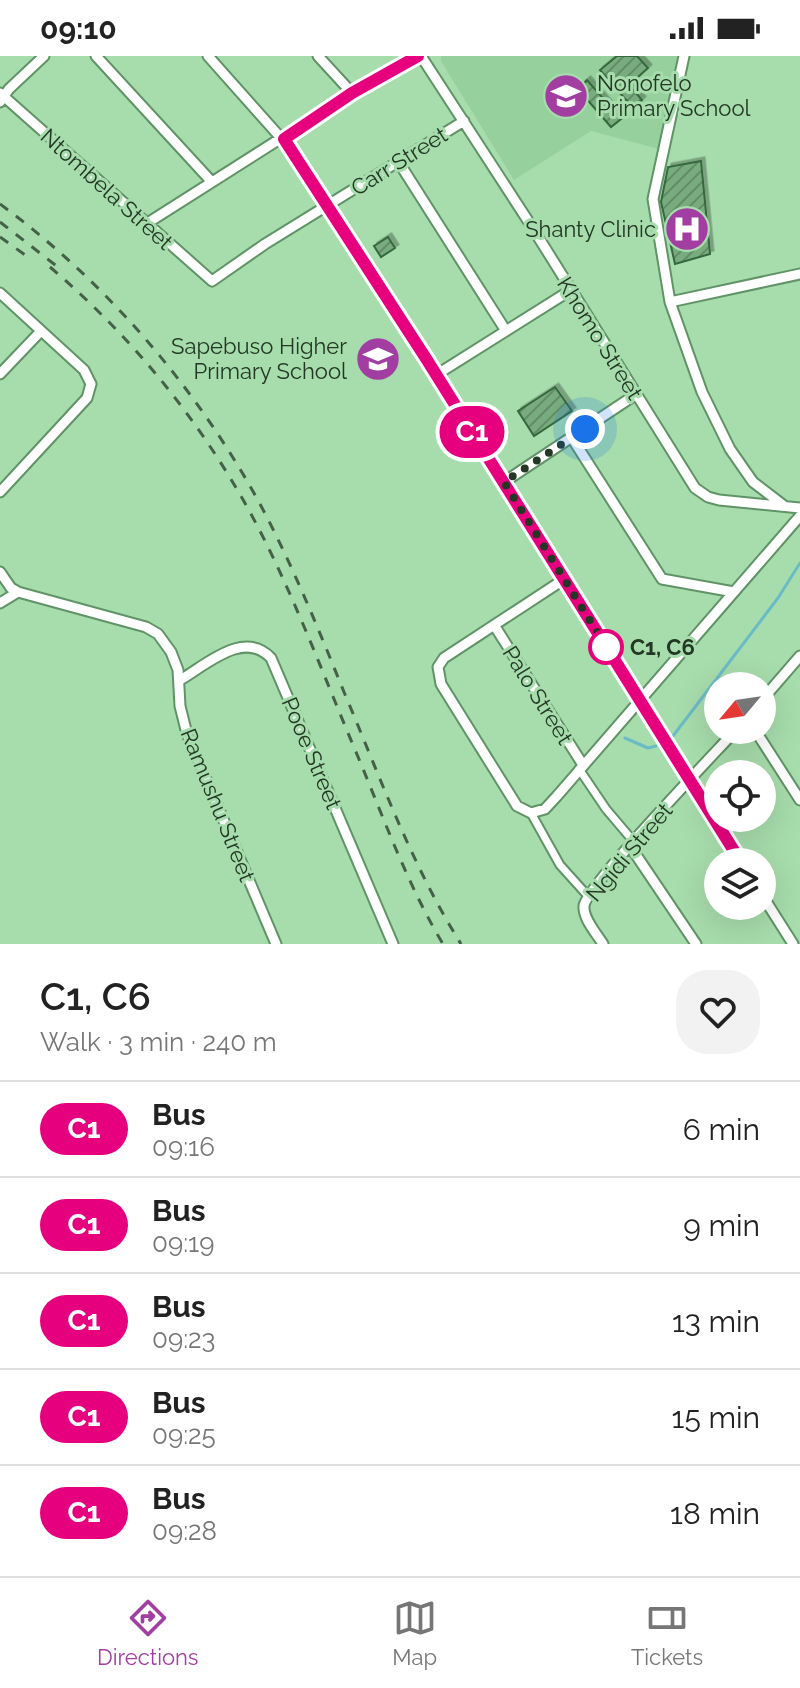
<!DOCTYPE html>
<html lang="en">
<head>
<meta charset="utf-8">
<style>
  :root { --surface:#fff; --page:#f2f2f2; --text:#222; --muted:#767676; --line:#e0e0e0; --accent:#a23da2 }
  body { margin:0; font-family:Raleway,sans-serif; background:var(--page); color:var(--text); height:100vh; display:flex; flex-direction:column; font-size:30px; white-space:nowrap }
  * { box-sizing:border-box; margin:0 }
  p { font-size:26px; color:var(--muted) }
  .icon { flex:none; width:44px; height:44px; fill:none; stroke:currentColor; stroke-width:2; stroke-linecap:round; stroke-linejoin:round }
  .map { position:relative; height:888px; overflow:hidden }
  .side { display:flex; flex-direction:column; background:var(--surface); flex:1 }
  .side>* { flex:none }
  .badge { padding:0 16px; border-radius:26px; font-size:28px; line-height:52px }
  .needle { width:52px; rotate:241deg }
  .tools { position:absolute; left:704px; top:616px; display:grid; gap:16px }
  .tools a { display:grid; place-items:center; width:72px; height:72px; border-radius:50%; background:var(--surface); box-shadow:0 8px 32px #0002; font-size:40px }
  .you { position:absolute; width:40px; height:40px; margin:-20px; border:6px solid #fff; border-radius:50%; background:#1a73e8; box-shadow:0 0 0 12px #1a73e833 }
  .map>.badge { position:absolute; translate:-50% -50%; box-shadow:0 0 0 4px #fff }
  .round { display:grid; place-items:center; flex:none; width:84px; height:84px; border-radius:32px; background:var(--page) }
  .head { display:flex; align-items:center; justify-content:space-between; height:136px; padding:0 40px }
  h1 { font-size:38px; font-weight:600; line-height:60px }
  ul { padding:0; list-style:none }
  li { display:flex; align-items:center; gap:24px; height:96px; padding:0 40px; border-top:2px solid var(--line) }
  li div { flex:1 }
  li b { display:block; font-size:30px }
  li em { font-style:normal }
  li .badge { min-width:88px; font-weight:700; text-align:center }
  .status { display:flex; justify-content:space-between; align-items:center; height:56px; padding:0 40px; background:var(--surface); direction:ltr }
  .status svg { height:22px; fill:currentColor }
  .tabs { display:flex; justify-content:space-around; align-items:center; height:112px; border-top:2px solid var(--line); background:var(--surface); font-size:22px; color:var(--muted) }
  .tabs a { display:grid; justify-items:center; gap:4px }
  .tabs .on { color:var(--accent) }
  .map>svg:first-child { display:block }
</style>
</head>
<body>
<div class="status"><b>09:10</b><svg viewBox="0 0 49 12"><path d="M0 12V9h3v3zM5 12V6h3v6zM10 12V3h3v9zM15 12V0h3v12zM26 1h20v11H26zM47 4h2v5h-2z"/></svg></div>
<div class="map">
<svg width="800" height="888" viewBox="0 0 800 888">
  <defs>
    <pattern id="building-hatch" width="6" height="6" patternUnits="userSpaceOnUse" patternTransform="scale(2)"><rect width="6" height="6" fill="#78ac7e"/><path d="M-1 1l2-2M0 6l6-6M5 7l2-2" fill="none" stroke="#628d67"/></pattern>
    <filter id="shadow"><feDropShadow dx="3.5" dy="-3.5" stdDeviation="0" flood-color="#0004"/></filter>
  </defs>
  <rect width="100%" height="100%" fill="#a7dcac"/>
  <path fill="#96d19d" d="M441,0H677L659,93L591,75L514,124L441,5Z"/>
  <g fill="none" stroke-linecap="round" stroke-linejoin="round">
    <path stroke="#6bbbc7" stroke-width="3" d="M673,680L778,542L800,507
      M625,682L648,692L656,690"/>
  </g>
  <path fill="url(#building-hatch)" stroke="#36673d" stroke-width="2" filter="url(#shadow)" d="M617,0H637L648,12L629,29L642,44L633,52L600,14Z
    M587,24L621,63L611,71L578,33Z
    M701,105L710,198L675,208L661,146L668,111Z
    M388,181L395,192L381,201L374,190Z
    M555,331L572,355L534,380L518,355Z"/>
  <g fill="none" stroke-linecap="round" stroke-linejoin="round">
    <g stroke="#609367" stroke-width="11">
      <path id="pedestrian" d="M579,713L606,753L634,786
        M531,757L560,809L588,840"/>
    </g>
    <g stroke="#609367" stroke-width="13">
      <path id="minor" d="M96,0L211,125
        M208,0L297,100L741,806
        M318,0L352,37
        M421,0L532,171L695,432L708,441L719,444L800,452
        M684,0L653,143L670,246L702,336L730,393L753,426L783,449
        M0,37L212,225L265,188L464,65
        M0,46L9,33L44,0
        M398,105L506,275
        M146,168L352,37L418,0
        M0,237L84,314L91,328L87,342L0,436
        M670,246L800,218
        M0,318L41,275
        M436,319L571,234
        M572,382L662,523L734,536
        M504,426L635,339
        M0,516L11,532L18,536L146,571L158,578L171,596L178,614L180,650L187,678L276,888
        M563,524L444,602L438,611L441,628L517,750L531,757L545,753L557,740L800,460
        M0,547L18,536
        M494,569L583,709
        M180,624C206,609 244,573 271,602L393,888
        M762,644L800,600
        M755,674L800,744
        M630,790L696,888
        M762,839L793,888
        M603,888C597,878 583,863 584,850C585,832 715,697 736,674"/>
    </g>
    <use href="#pedestrian" stroke="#fff" stroke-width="7"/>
    <use href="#minor" stroke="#fff" stroke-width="9"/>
    <path stroke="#446147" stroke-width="3" stroke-dasharray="10 10" stroke-linecap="butt" d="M0,148C106,226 197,332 260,448C292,508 318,572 344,636C380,721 412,810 461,888
      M0,166L63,215
      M0,181L28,201
      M50,211C132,281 199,363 251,458C292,534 322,616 356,696C383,760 407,828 443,888"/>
  </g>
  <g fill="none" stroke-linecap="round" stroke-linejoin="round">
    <g stroke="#fff" stroke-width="18">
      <path id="line" d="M418,0L352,37L284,83L427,304L741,806"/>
    </g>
    <use href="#line" stroke="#e6007e" stroke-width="12"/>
    <path stroke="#223724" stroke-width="8" stroke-dasharray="0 14.4" d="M585,373L504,426L610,597L606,591"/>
  </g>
  <defs>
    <g id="school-disc" transform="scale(2.3)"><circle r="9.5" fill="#a23da2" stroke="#a7dcac"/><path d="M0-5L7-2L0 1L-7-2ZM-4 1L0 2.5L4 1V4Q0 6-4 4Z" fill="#fff"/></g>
    <g id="hospital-disc" transform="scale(2.3)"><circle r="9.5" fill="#a23da2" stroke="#a7dcac"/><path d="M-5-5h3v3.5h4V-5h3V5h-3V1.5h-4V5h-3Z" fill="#fff"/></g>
  </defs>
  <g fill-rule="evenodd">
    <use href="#school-disc" x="566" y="40"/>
    <use href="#hospital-disc" x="687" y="173"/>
    <use href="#school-disc" x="378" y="303"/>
  </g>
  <circle fill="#fff" stroke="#e6007e" stroke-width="4" cx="606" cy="591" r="16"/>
  <g text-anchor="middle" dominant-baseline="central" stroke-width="6" stroke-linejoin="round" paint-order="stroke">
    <g font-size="22" fill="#223724" stroke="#a7dcac" text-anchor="end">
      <text x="597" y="27" text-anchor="start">Nonofelo<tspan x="597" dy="25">Primary School</tspan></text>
      <text x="656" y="173">Shanty Clinic</text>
      <text x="347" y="290">Sapebuso Higher<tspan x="347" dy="25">Primary School</tspan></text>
    </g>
    <g font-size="22" fill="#223724" stroke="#a7dcac">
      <text transform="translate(399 105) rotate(-32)">Carr Street</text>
      <text transform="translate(107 133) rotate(42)">Ntombela Street</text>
      <text transform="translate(600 282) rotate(58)">Khomo Street</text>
      <text transform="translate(538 639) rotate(58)">Palo Street</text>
      <text transform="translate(312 697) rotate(67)">Pooe Street</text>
      <text transform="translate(218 749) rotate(68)">Ramushu Street</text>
      <text transform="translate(629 796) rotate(-50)">Ngidi Street</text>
    </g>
    <g font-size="22" font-weight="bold" fill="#223724" stroke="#a7dcac" text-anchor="start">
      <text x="630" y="591">C1, C6</text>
    </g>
  </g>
</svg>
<div class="tools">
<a><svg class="needle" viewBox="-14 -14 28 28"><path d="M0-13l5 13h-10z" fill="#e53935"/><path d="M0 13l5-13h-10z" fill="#767676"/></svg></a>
<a><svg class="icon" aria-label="locate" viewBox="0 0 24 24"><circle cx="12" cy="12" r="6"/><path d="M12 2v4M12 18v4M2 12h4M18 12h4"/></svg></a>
<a><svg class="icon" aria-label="layers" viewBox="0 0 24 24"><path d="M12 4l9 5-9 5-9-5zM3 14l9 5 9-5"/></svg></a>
</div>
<div class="you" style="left:585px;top:373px"></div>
<b class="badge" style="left:472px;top:376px;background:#e6007e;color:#fff">C1</b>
</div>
<section class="side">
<div class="head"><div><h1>C1, C6</h1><p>Walk · 3 min · 240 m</p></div><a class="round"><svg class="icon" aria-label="heart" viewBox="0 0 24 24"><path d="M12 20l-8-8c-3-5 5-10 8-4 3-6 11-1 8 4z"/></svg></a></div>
<ul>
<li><span class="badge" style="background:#e6007e;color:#fff">C1</span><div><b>Bus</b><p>09:16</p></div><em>6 min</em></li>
<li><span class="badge" style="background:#e6007e;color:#fff">C1</span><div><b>Bus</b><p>09:19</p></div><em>9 min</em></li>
<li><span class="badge" style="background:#e6007e;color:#fff">C1</span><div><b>Bus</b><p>09:23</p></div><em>13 min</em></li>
<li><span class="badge" style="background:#e6007e;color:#fff">C1</span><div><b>Bus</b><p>09:25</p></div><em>15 min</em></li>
<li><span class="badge" style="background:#e6007e;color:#fff">C1</span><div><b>Bus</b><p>09:28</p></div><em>18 min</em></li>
</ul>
</section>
<nav class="tabs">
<a class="on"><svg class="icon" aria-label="directions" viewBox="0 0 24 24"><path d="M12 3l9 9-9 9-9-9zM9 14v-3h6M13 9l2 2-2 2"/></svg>Directions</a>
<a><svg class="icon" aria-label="map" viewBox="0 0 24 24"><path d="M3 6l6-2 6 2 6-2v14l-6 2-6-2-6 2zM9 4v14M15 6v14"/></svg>Map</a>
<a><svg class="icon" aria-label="tickets" viewBox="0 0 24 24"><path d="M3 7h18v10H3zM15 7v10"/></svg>Tickets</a>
</nav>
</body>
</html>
